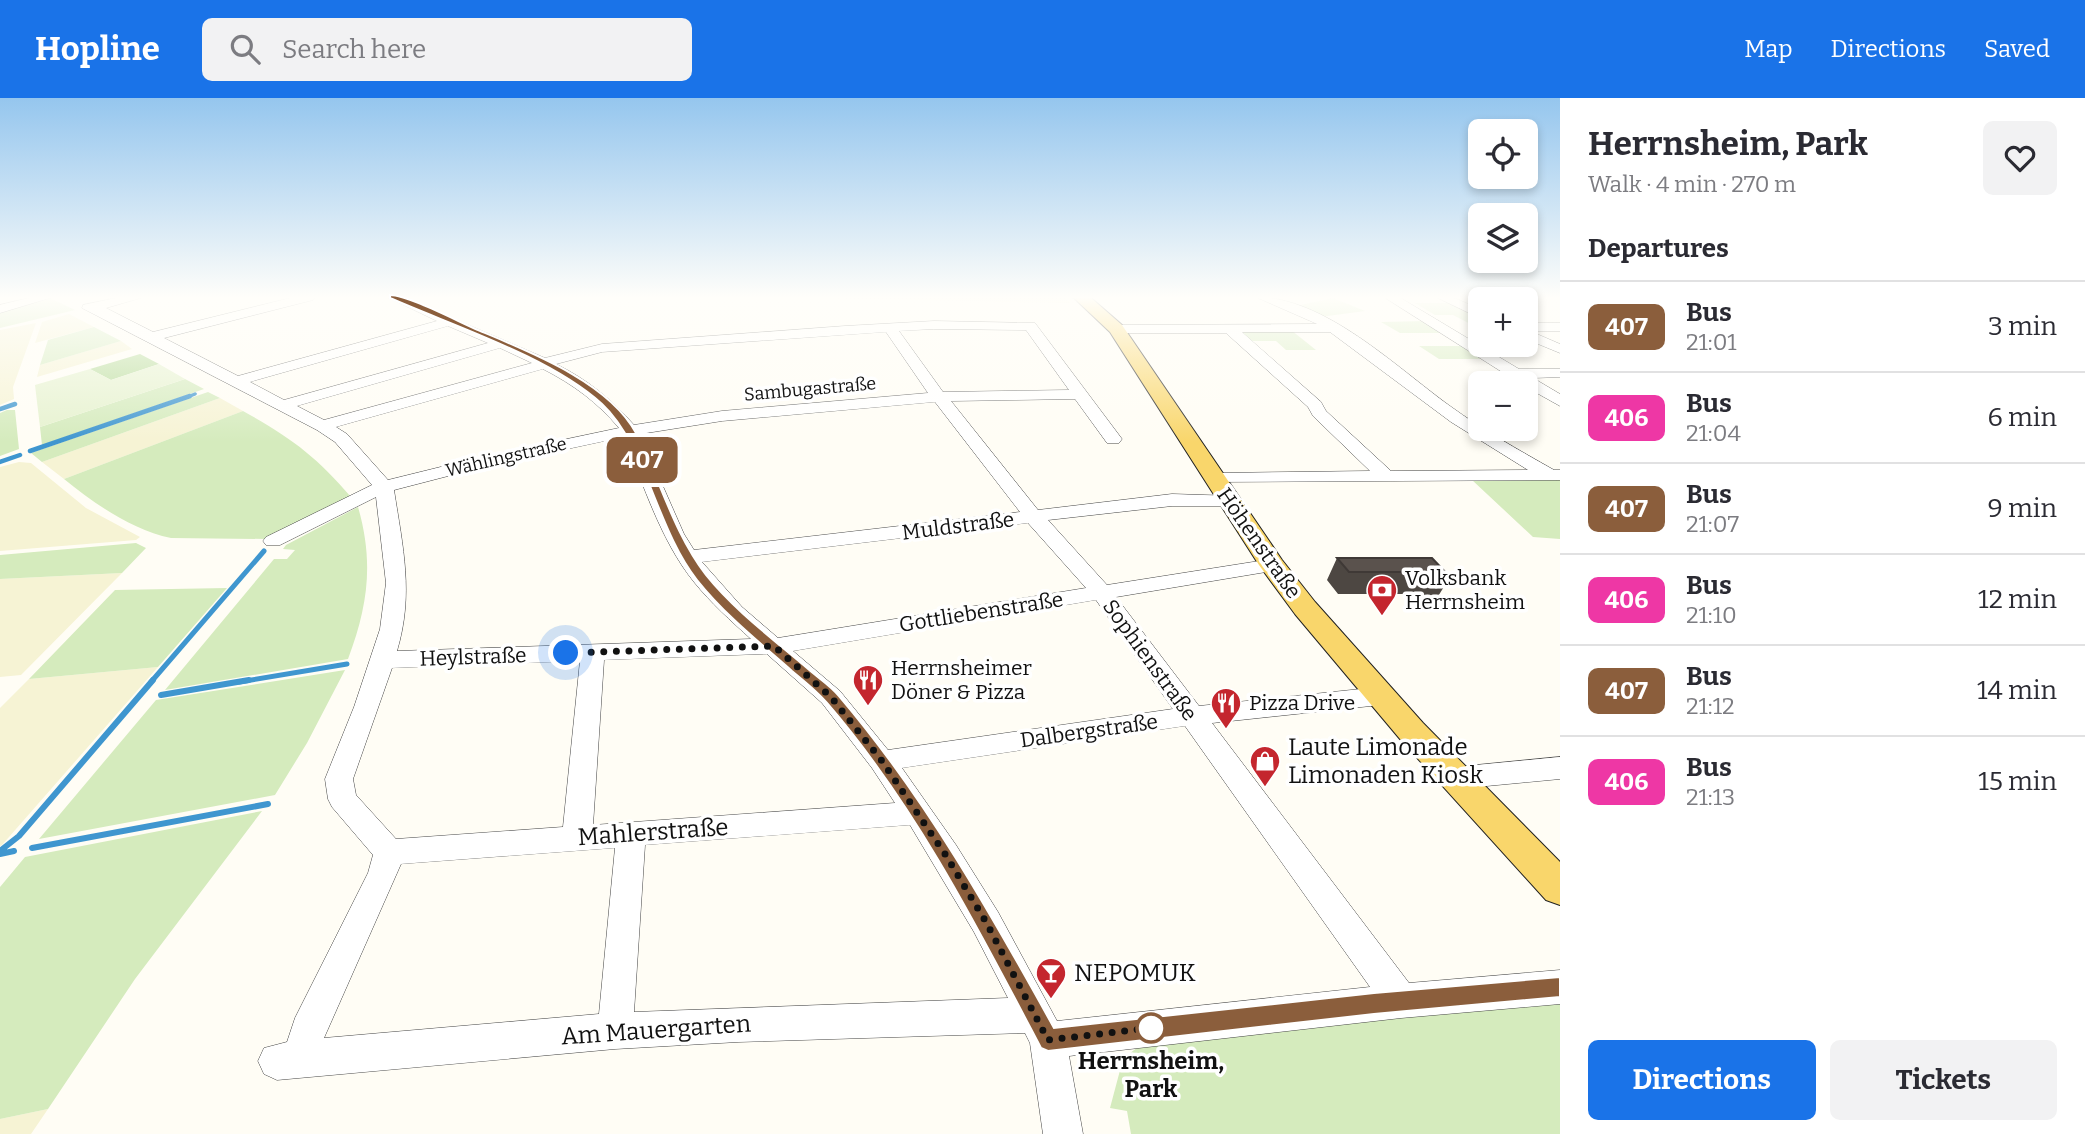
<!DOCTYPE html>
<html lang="en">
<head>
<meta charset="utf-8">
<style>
  :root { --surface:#fff; --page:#f2f2f3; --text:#2b2b33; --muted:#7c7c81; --line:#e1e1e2; --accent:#1a73e8 }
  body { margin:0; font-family:Bitter,serif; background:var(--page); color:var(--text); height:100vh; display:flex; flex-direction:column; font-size:26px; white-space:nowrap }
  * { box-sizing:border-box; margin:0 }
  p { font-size:23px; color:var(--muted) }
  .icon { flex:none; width:38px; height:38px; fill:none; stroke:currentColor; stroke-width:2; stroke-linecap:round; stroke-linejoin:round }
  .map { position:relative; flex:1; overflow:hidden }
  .side { display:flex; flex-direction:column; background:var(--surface); width:525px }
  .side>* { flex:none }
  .badge { padding:0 14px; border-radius:10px; font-size:24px; line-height:46px }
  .controls { position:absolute; left:1468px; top:21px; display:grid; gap:14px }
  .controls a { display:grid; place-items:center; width:70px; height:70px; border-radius:10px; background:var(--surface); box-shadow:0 4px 10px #0003; font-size:35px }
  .you { position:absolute; width:35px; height:35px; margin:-18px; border:5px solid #fff; border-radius:50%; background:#1a73e8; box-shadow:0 0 0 10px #1a73e833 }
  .map>.badge { position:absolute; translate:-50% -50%; box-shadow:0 0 0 4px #fff }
  h2 { padding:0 28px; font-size:26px; line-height:63px }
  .round { display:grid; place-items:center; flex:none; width:74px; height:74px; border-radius:10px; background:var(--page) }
  .headline { display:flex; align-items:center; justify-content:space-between; height:119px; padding:0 28px }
  h1 { font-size:33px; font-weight:700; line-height:52px }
  .button { display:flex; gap:14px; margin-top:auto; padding:14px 28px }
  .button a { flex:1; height:80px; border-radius:10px; background:var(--accent); color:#fff; font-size:28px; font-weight:700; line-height:80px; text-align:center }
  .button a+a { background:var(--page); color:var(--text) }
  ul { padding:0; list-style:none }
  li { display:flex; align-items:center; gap:21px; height:91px; padding:0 28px; border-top:2px solid var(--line) }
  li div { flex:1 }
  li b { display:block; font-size:26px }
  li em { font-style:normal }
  li .badge { min-width:77px; font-weight:700; text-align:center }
  header { display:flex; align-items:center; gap:42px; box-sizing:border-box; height:98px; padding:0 35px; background:var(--accent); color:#fff }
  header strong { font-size:33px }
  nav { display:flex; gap:38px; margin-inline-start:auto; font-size:24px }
  .search { width:490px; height:63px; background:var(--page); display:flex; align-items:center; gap:18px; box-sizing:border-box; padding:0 24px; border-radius:10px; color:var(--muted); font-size:26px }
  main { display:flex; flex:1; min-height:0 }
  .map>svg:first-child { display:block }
</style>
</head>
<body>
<header>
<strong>Hopline</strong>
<div class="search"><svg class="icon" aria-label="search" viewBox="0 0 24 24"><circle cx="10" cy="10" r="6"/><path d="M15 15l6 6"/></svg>Search here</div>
<nav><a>Map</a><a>Directions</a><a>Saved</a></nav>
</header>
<main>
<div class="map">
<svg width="1560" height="1036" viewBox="0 0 1560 1036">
  <rect width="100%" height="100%" fill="#fffdf5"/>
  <path fill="#f6f3d4" d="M824,199H1064L1071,205L825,200Z
    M69,216L94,229L35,245L42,224Z
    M36,225L13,289L14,301L0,307V232Z
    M121,243L132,251L37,279L40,267Z
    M220,300L243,313L64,381L42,364Z
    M19,364L31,365L86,410L140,439L136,442L0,453V369Z
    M122,475L21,577L0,579V481Z
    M158,569L2,747L0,748V610L29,581Z
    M48,1011L31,1036H0V1021Z"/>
  <path fill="#d5ebbd" d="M50,200L75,212L0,230V213Z
    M1333,200L1365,213L1320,219L1296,208Z
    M1415,205H1452L1480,217V231L1453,217H1435Z
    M1425,223L1444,235H1400L1381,224Z
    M94,229L121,243L40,267L48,242Z
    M1291,232L1316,252H1286L1276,243H1250L1240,234Z
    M1419,248H1464L1486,261H1439Z
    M185,281L204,291L42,347L40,329Z
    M208,294L220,300L42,364L31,355Z
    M7,312H15L19,351L0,358V315Z
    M243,313C290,339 316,358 351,399L267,441L171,440C132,432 95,406 64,381Z
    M1560,381V441L1533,439L1472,382Z
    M358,409C374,464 368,508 348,561L165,592L274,461H287L295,452L283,451L286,447Z
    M136,445L146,450L122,475L0,481V457Z
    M227,490L158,569L29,581L115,492Z
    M345,572L307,645L275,697L39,741L156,602Z
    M262,713L135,881L48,1011L0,1021V789L25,759Z
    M1560,905V1036H1131L1127,1013L1110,1010L1123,961L1145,943Z"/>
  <path fill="#b9dc9c" d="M140,256L159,266L111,282L90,271Z"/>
  <path fill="#e6f2cf" d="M159,266L185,281L40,329L35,287L90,271L111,282Z"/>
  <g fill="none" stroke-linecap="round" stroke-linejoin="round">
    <path stroke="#3f96cf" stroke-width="3.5" d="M185,300L195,296"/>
    <path stroke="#3f96cf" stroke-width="4.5" d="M0,311L15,306
      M30,353L190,298
      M0,364L20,357"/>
    <path stroke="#3f96cf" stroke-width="5" d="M151,584L264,453
      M239,584L347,566"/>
    <path stroke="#3f96cf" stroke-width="6" d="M161,597L249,582
      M32,750L268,706
      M0,753L19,738L153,582
      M0,756L14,753"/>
    <g stroke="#444" stroke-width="1">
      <path id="minor" d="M33,199H53L0,215V207Z
        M121,199H144L106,210L153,234L294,199H315L313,202L164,240L238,278L437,223L387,199H403L545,260L602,246L845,228L934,223L1035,225L1122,341L1119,345H1107L1075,301L951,303L1038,412L1172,396L1235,398L1237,402L1235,406L1228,408H1172L1048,422L1107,487L1272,461L1279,463L1283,467L1279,471L1272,473L1116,499L1199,608L1380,589L1389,592L1393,598L1389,604L1380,607L1212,625L1409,885L1560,872V906L1401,920L1069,958L1083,1036H1043L1030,945L1025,935L738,944L615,951L277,982L264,976L258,963L264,950L287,944L295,920L368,775L373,757L332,709L328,701L325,681L354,609L380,531L386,485L376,399L280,447H266L263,443L266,439L372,387L335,344L317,332L82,210L83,207ZM448,228L488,245L284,302L250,284ZM934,231L1026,232L1069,292L943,294L899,233ZM886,234L928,295L722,313L634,327C611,301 588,282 556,266L602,254ZM500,250L532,265L324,322L297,308ZM543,271C574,287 597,304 619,330L477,360L388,382L347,336L336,329ZM935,304L1020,414L694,452L684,436L640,336L722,323ZM624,339C644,388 661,443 694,484C711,505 731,523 751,541L397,553C414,496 403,450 394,392L479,370ZM1028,425L1086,490L778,540L742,509L702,464ZM1096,502L1173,611L888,652L840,593L793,553ZM767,556L822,605L872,670L895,705L593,727L604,562ZM580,563L563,729L396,741L356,697L353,681L392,570ZM1185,628L1370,889L1057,923L998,814L956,747L902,670ZM910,727L974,834L1008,900L634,914L645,747ZM615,750L599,916L324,940L401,766Z
        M1256,199C1325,199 1396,269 1450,308C1483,332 1517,351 1554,372H1560V382L1208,384L1205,380L1208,376L1214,375L1370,373L1313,318L1308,309L1226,235H1116L1109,231L1116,227L1317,226ZM1242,234H1330L1451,324L1528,372L1391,373L1326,313L1321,304Z
        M1384,199H1399L1519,271H1560V279L1533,280L1560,296V308L1526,289V285L1510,279Z
        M1436,199H1452L1480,211V220Z
        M1526,225H1560V233H1530L1560,246V255L1526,241Z
        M1560,659V681L1455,691L1445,688L1441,680L1445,672L1455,669Z"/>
    </g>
    <g stroke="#222" stroke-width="2">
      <path id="major" d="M1073,199H1090L1122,227L1282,462L1315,504L1423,625L1560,764V807L1546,802L1400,641L1295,516L1259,467L1110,234Z"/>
    </g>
    <use href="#minor" fill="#fff" fill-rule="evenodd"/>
    <use href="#major" fill="#f9d66b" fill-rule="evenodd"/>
  </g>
  <path fill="#4d4742" d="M1337,460L1450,479L1437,500H1418L1413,496H1338L1327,482Z"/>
  <path fill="#5a524d" stroke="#3f3936" stroke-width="2" d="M1337,460H1432L1450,479H1430L1426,474H1349Z"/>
  <linearGradient id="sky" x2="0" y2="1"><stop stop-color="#95c6ee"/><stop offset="0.58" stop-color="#fffefa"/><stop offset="1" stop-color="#fffefa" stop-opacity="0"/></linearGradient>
  <rect width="1560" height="344" fill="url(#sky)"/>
  <path fill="#8b5e3c" stroke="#fff" stroke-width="2" d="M390,197C408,197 459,224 478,232C528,253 609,284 636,335C660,381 673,434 706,477C734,512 773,541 807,570C817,579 830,587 839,598C925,699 990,814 1054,930L1374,895L1560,879V899L1374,916L1048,953L1041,950C978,830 916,708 827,605C817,593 804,583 792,573C759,544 724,516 697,482C657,432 646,347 602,306C550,259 456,229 390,200Z"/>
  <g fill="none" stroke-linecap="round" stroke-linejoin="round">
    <path stroke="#111" stroke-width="7" stroke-dasharray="0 12.6" d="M566,555L774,548L831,599L882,663L945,756L986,824L1048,942L1151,930"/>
  </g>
  <defs>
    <g id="bank-pin" transform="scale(1.575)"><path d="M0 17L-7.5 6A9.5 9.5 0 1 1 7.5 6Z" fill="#c4262e" stroke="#fff"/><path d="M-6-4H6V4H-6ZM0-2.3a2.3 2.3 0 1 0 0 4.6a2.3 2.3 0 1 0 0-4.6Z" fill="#fff"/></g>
    <g id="restaurant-pin" transform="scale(1.575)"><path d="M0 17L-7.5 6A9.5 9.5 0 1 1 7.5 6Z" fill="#c4262e" stroke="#fff"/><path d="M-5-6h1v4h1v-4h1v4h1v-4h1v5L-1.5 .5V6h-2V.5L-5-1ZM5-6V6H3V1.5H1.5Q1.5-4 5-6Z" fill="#fff"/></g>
    <g id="shop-pin" transform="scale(1.575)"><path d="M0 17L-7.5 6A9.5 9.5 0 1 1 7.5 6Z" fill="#c4262e" stroke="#fff"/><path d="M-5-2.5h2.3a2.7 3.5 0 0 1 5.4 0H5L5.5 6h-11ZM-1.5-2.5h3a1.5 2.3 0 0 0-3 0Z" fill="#fff"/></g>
    <g id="bar-pin" transform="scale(1.575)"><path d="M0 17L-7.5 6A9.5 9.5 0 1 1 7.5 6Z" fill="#c4262e" stroke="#fff"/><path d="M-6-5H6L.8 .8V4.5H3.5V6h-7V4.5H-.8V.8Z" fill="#fff"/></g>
  </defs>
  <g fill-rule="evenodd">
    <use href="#bank-pin" x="1382" y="492"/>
    <use href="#restaurant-pin" x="868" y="582"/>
    <use href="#restaurant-pin" x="1226" y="605"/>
    <use href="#shop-pin" x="1265" y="663"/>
    <use href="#bar-pin" x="1051" y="875"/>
  </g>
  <circle fill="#fff" stroke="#8b5e3c" stroke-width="3.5" cx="1151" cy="930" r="14"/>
  <g text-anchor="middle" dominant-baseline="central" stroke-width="7" stroke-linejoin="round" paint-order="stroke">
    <g font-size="18" fill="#111" stroke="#fff">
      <text transform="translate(810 291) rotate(-5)">Sambugastraße</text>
      <text transform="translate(506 359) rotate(-13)">Wählingstraße</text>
    </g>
    <g font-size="21" fill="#111" stroke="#fff">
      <text transform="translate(958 428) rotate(-7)">Muldstraße</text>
      <text transform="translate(1259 445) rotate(55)">Höhenstraße</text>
      <text transform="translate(981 514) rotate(-9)">Gottliebenstraße</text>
      <text transform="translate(473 559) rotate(-2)">Heylstraße</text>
      <text transform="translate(1150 562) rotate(54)">Sophienstraße</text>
      <text transform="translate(1089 633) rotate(-8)">Dalbergstraße</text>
    </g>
    <g font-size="21" fill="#111" stroke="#fff" text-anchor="start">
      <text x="1405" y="480">Volksbank<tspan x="1405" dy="24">Herrnsheim</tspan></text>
      <text x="891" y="570">Herrnsheimer<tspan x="891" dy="24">Döner &amp; Pizza</tspan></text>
      <text x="1249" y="605">Pizza Drive</text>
    </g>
    <g font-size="24" fill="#111" stroke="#fff" text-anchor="start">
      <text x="1288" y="649">Laute Limonade<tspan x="1288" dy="28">Limonaden Kiosk</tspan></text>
      <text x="1074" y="875">NEPOMUK</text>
    </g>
    <g font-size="24" fill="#111" stroke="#fff">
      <text transform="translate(653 734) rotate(-4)">Mahlerstraße</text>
      <text transform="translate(656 932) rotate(-4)">Am Mauergarten</text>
    </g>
    <g font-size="24" font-weight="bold" fill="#111" stroke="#fff">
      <text x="1151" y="963">Herrnsheim,<tspan x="1151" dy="28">Park</tspan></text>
    </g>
  </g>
</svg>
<div class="controls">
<a><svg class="icon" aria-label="locate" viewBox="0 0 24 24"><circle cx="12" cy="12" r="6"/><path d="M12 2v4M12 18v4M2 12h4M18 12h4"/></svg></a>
<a><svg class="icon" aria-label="layers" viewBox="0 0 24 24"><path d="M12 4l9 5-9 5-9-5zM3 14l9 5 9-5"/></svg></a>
<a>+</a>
<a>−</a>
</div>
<div class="you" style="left:566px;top:555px"></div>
<b class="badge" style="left:642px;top:362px;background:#8b5e3c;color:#fff">407</b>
</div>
<section class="side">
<div class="headline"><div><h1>Herrnsheim, Park</h1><p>Walk · 4 min · 270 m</p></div><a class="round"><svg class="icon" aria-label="heart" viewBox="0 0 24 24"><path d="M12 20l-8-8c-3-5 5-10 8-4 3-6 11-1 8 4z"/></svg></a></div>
<h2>Departures</h2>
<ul>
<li><span class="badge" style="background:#8b5e3c;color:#fff">407</span><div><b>Bus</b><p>21:01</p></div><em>3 min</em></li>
<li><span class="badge" style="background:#ee37a5;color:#fff">406</span><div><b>Bus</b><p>21:04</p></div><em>6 min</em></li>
<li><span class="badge" style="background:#8b5e3c;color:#fff">407</span><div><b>Bus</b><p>21:07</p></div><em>9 min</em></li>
<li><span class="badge" style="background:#ee37a5;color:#fff">406</span><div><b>Bus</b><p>21:10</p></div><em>12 min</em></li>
<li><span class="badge" style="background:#8b5e3c;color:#fff">407</span><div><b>Bus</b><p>21:12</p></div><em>14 min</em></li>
<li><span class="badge" style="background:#ee37a5;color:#fff">406</span><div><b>Bus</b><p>21:13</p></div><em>15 min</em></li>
</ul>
<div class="button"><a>Directions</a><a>Tickets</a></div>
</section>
</main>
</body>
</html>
